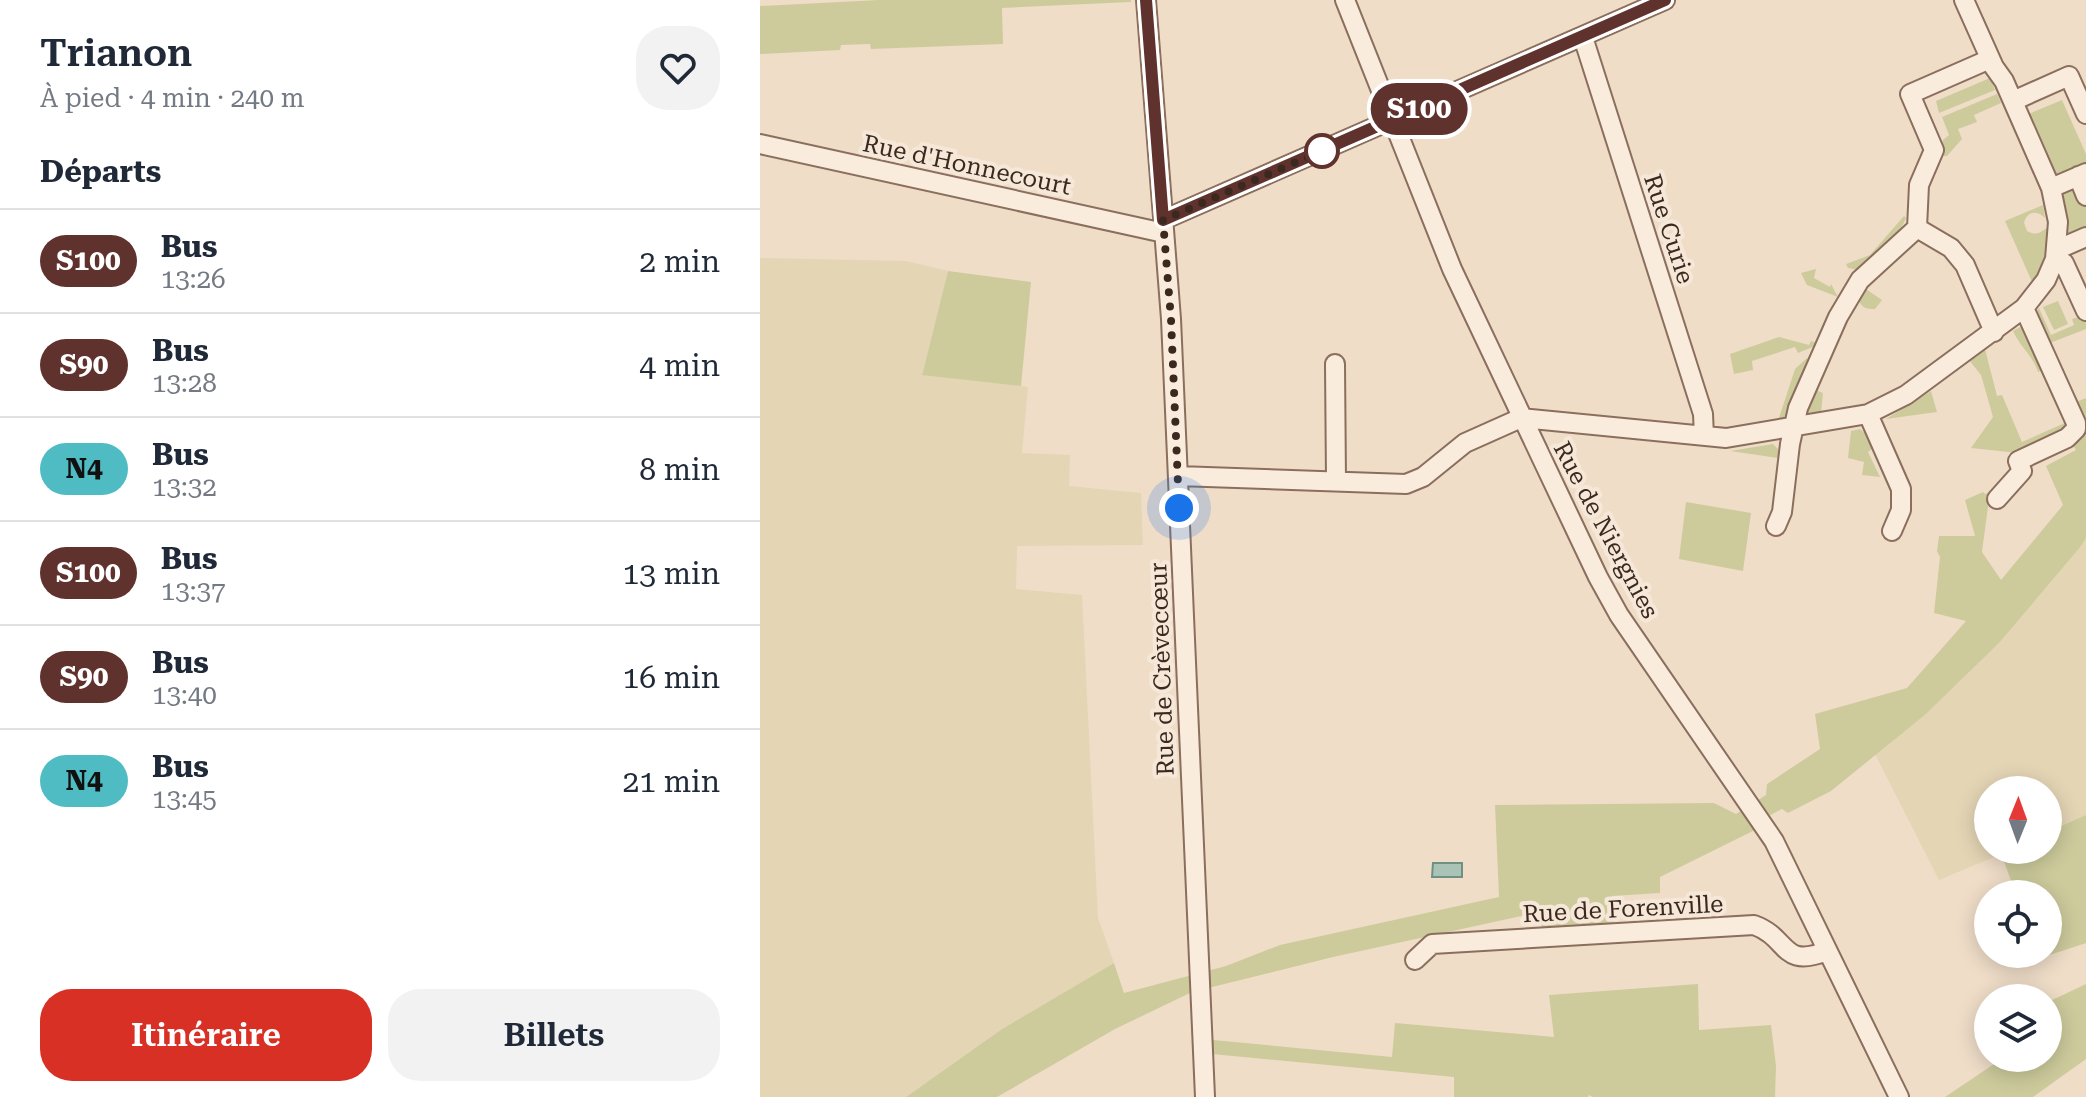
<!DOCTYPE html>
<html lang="fr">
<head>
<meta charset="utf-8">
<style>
  :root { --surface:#fff; --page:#f2f2f3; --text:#1f2937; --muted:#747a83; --line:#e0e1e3; --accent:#d93025 }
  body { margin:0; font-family:"Roboto Serif",serif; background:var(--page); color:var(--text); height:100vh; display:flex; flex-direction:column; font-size:30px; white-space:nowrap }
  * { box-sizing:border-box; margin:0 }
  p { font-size:26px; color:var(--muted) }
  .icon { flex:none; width:44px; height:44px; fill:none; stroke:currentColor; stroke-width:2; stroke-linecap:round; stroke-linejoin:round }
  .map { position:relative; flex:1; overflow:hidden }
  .sheet { display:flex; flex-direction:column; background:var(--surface); width:760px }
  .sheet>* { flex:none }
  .badge { padding:0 16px; border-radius:26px; font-size:28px; line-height:52px }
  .needle { width:52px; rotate:1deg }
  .controls { position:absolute; left:1214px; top:776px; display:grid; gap:16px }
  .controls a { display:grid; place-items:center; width:88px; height:88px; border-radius:50%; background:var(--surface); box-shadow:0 4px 20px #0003; font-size:40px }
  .you { position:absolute; width:40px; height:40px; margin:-20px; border:6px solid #fff; border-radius:50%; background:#1a73e8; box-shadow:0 0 0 12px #1a73e833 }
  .map>.badge { position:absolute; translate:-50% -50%; box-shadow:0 0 0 4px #fff }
  h2 { padding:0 40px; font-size:30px; line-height:72px }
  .round { display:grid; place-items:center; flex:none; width:84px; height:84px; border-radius:32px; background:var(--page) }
  .summary { display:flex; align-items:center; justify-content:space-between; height:136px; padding:0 40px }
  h1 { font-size:38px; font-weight:600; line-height:60px }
  .cta { display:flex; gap:16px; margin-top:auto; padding:16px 40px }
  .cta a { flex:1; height:92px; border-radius:32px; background:var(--accent); color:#fff; font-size:32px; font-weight:600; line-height:92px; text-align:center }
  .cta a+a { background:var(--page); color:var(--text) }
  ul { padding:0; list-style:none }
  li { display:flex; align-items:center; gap:24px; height:104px; padding:0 40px; border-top:2px solid var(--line) }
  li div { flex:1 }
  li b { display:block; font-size:30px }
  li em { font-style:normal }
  li .badge { min-width:88px; font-weight:700; text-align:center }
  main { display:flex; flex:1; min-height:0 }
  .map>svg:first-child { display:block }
</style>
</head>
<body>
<main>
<section class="sheet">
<div class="summary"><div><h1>Trianon</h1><p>À pied · 4 min · 240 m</p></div><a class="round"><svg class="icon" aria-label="heart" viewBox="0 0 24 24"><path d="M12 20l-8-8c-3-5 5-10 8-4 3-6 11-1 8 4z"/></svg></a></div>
<h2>Départs</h2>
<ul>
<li><span class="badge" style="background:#60322d;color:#fff">S100</span><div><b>Bus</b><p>13:26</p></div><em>2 min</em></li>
<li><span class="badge" style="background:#60322d;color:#fff">S90</span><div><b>Bus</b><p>13:28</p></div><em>4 min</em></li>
<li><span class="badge" style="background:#4ebcc2;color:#111">N4</span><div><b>Bus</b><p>13:32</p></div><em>8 min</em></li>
<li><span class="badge" style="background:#60322d;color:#fff">S100</span><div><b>Bus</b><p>13:37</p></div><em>13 min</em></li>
<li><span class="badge" style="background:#60322d;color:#fff">S90</span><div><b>Bus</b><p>13:40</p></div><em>16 min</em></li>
<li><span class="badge" style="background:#4ebcc2;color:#111">N4</span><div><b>Bus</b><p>13:45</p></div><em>21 min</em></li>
</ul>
<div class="cta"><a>Itinéraire</a><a>Billets</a></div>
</section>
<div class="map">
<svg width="1326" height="1097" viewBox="0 0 1326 1097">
  <rect width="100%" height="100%" fill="#efddc8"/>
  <path fill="#e4d5b5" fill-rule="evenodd" d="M0,258L146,261L188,271L162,374L268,387L262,453L310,455L309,486L381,493L383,545L257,546L256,589L322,595L338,918L354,963L242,1029L146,1097H0Z
    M1326,538V943L1280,958L1279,954H1288V894H1256L1241,854L1179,880L1115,754L1166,714L1240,642ZM1228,790H1288V850H1228Z"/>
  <path fill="#cdcb9c" d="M119,0H371V2L242,8L243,44L111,49L110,44L81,45L80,50L0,54V6Z
    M1230,78L1235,90L1179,113L1176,101Z
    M1237,94L1241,103L1214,115L1217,122L1198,129L1202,139L1187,156H1183V140L1189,135L1182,117Z
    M1302,100L1326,154V163L1296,174H1293L1266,115Z
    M1313,183L1326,203V232L1309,240L1305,234L1300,193Z
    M1283,205L1285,218C1277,210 1267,211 1264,223L1267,231C1279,237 1280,231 1289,227L1284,259L1273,284L1245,221Z
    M1144,216L1146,218C1140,234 1130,238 1118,249C1111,256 1107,263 1099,270L1088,268L1086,264L1110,255Z
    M1056,269L1054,278L1070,287L1071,284L1078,297L1047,285L1041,273Z
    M188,271L271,282L261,386L162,375Z
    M1103,287L1122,300L1115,309C1106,309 1101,308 1098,298Z
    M1298,301L1308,324L1294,330L1283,307Z
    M1279,308L1291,335L1314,325L1312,319L1321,316L1326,320V329L1290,343L1276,312Z
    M1264,325L1284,370L1278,372C1273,356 1260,347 1253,331Z
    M1019,337L1049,345L1051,341L1060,344L1038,353L1035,347L992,361L993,370L974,374L970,354Z
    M1225,349L1237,396L1242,395L1262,442L1307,422L1308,426L1257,450L1258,453L1211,448L1233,417L1221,375L1209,360Z
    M1047,358L1050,362L1028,418L1018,421L1035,369Z
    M1053,389L1063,393L1061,413L1046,415Z
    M1171,391L1177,412L1126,419Z
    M1326,398V538L1321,546L1240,642L1166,714L1071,791L1028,813L1022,809L995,823L999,828L900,877V893L852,896L854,928L789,931L766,915L573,957L432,992L355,1029L237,1097H146L242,1029L354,963L364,993L466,966L520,945L739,897L735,805L954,803L976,814L1006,795L1007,784L1060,749L1055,714L1147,688L1206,621L1174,613L1180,557L1177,551L1179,536H1215L1205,500L1223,492L1225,494L1230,492L1222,552L1241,580L1303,505L1286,466L1316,450L1312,443L1323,426L1321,411L1316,402Z
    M1100,429L1106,434L1112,449L1108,452L1120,477L1102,475L1104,462L1088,458L1091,431Z
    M1013,444L1018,449V458L970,451Z
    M926,502L991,513L983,571L919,559Z
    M1326,815V943L1280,958L1279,954H1288V894H1256L1241,853L1248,850H1288V832Z
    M938,984L939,1030L1011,1025L1016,1066L1015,1097H833L829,1095L828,1097H694V1077L452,1054L453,1040L632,1057L635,1023L794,1037L789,995Z
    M1326,984V1059L1273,1097H1185L1243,1058H1288V1002Z"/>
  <path fill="#a9c3b7" stroke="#6f9183" stroke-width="2" d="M673,863H702V877H672Z"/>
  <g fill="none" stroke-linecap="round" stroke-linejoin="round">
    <g stroke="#8b6e5d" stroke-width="22">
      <path id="minor" d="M386,0L411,319L445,1097
        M585,0L692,269L838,577L859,615L1014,841L1139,1097
        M823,37L943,414L944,436
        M1253,101L1309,76L1326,114
        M0,144L404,233
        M1318,176L1326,196
        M1291,188L1326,173
        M403,220L905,0
        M1157,228L1191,248L1205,265L1234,332
        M1296,250L1326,237
        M1295,259L1304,263L1326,311
        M575,364L576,481
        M1108,414L1141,489V510L1132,531
        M418,476L646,484L663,477L705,443L761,418L966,438L1108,414L1146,395L1264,308L1286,280L1295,259L1298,222L1291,188L1244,81L1234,67L1204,0
        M1237,499L1262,471L1258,461L1307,438L1316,429V423L1264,308
        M1016,526L1022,512L1030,444L1038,408L1078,317L1100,280L1157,228L1159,185L1174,150L1150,94L1230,59
        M655,960L672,944L994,925C1030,938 1020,969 1067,951"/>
    </g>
    <use href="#minor" stroke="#f9ecdc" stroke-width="18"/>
  </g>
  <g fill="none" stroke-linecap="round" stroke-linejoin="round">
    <g stroke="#fff" stroke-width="18">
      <path id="line" d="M386,0L403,220L905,0"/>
    </g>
    <use href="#line" stroke="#60322d" stroke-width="12"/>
    <path stroke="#3b2920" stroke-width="8" stroke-dasharray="0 14.4" d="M419,508L411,319L403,220L562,151"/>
  </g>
  <circle fill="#fff" stroke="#60322d" stroke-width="4" cx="562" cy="151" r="16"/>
  <g text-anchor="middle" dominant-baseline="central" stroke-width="8" stroke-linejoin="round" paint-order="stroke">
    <g font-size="24" fill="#3b2920" stroke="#f6e8d8">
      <text transform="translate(207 165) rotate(12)">Rue d'Honnecourt</text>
      <text transform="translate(909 229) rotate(72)">Rue Curie</text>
      <text transform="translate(846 530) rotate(62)">Rue de Niergnies</text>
      <text transform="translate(402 669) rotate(-92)">Rue de Crèvecœur</text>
      <text transform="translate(863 909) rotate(-3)">Rue de Forenville</text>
    </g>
  </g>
</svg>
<div class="controls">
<a><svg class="needle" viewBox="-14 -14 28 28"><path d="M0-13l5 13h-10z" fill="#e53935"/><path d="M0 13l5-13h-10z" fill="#747a83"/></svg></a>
<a><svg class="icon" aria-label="locate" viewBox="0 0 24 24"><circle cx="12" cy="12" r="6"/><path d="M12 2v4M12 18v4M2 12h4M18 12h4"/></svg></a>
<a><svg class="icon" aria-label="layers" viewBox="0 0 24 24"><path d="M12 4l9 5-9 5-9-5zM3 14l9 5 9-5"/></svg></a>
</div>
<div class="you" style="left:419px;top:508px"></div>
<b class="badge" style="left:659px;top:109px;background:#60322d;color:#fff">S100</b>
</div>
</main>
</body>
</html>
